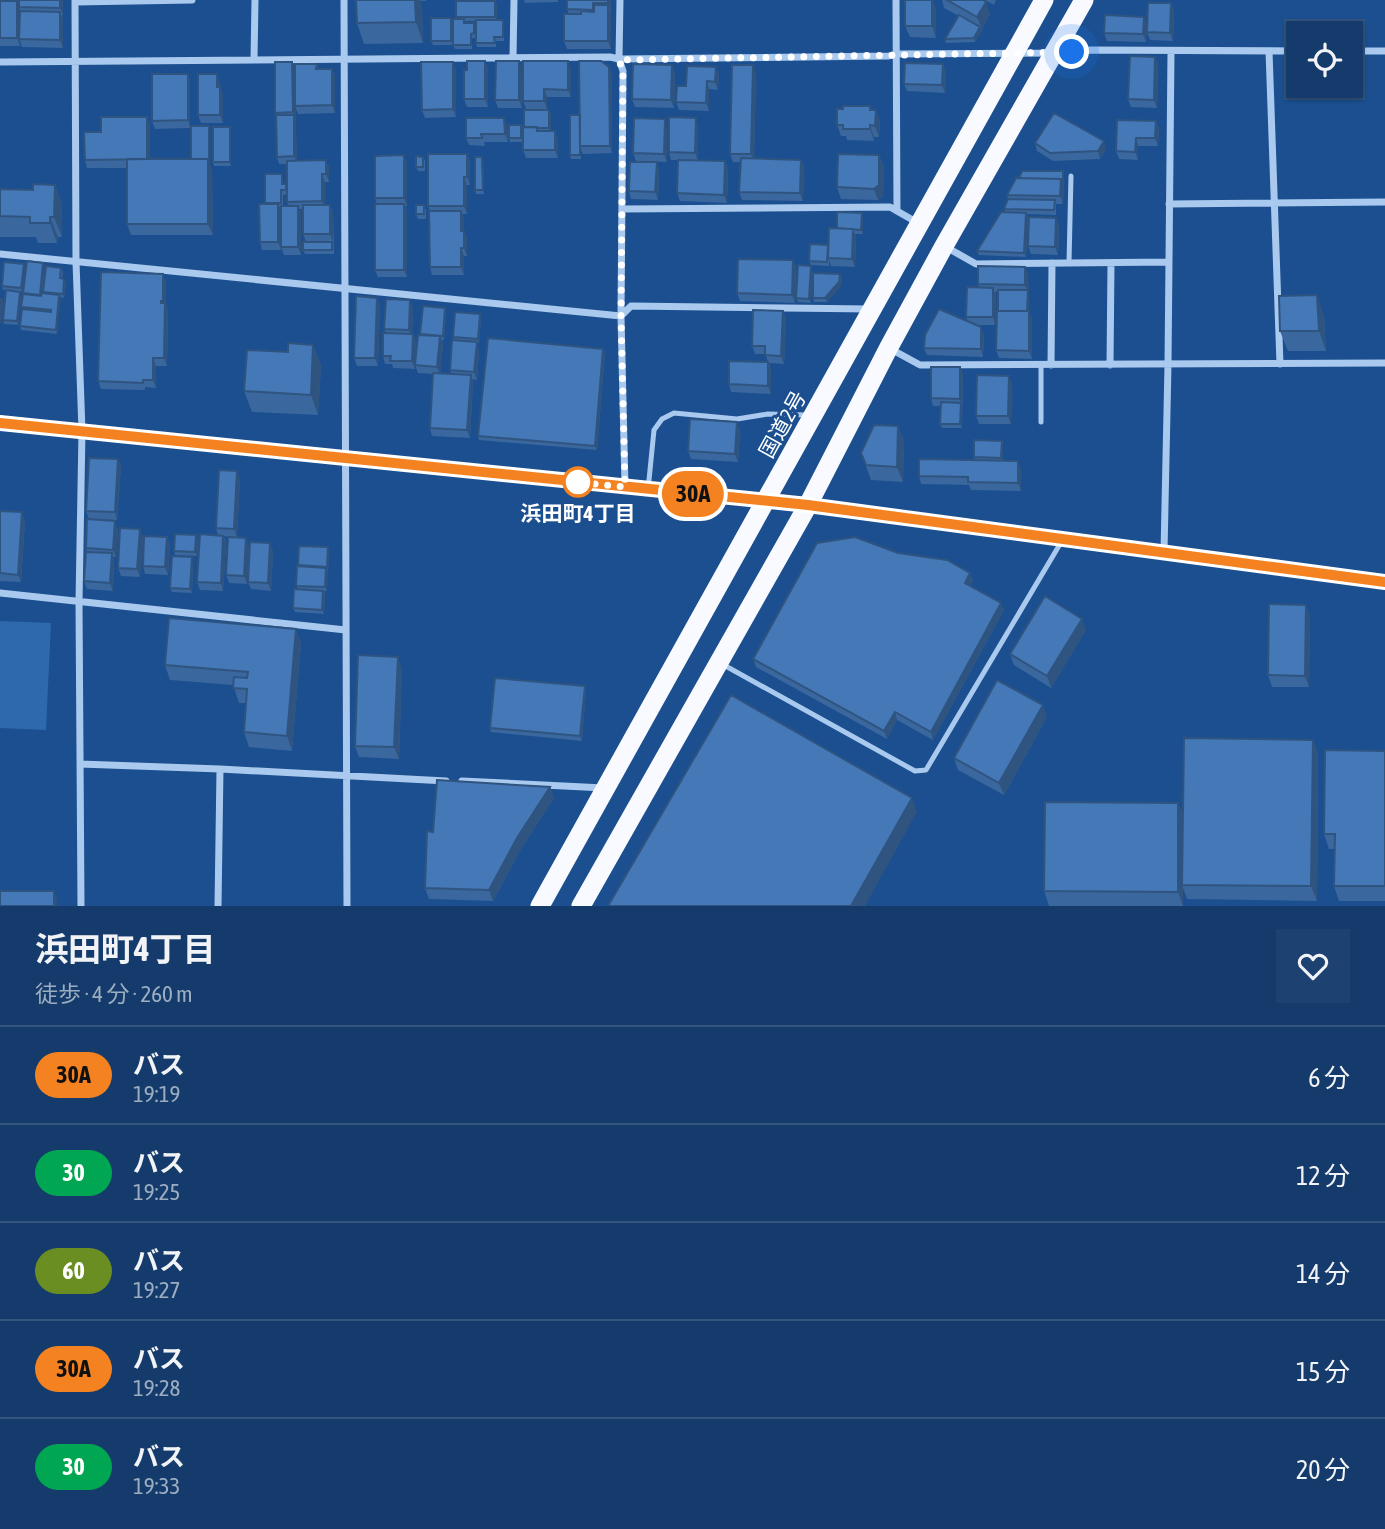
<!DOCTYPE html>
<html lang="ja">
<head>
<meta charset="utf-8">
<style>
  :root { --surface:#143b6b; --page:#1d4271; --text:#f1f3f6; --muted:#9dadc1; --line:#33557e }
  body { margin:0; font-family:"Asap Condensed","Noto Sans JP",sans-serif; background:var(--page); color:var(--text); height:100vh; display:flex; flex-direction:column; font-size:26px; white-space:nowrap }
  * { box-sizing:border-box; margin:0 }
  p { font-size:23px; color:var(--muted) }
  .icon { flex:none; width:38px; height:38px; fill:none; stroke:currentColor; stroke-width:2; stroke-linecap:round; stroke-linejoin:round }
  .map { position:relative; height:906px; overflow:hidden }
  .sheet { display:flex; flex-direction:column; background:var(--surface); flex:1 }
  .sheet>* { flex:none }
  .badge { padding:0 14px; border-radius:23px; font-size:24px; line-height:46px }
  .fabs { position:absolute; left:1286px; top:21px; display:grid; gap:14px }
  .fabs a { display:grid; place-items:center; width:77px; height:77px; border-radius:0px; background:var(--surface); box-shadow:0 2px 5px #0004,0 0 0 2px var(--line); font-size:35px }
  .you { position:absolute; width:35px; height:35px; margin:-18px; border:5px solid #fff; border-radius:50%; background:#1a73e8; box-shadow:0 0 0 10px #1a73e833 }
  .map>.badge { position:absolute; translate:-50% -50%; box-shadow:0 0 0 4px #fff }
  .round { display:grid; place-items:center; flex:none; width:74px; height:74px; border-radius:0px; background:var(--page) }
  .head { display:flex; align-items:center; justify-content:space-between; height:119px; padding:0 35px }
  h1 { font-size:33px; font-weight:700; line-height:52px }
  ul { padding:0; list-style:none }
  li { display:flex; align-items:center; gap:21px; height:98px; padding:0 35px; border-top:2px solid var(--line) }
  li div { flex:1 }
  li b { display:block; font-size:26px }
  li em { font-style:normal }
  li .badge { min-width:77px; font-weight:700; text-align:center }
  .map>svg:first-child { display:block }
</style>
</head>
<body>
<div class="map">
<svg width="1385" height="906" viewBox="0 0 1385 906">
  <rect width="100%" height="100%" fill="#1b4f8f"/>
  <path fill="#2e69ad" d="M0,621L51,623L46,730L0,728Z"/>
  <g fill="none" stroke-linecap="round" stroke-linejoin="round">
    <path stroke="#a9c9ee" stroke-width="5" d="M1069,263L1071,176
      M1041,422V365
      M648,490L654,430L662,419L674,413L737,419L768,414L807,415
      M722,664L915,771L926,770L1063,539"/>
    <path stroke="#a9c9ee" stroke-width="7" d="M75,0L76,262L82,431L79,602L81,906
      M344,0L347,906
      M620,0L619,59L623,71L621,316L625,487
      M896,0L897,211L918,223
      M75,2L192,0
      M1269,51L1280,364
      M1351,51H1385
      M513,58L514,0
      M254,60L255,0
      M0,62L610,57L619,59L889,56L896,54L1055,53L1090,50L1298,51
      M1169,204L1385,202
      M622,209L890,207L897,211
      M946,247L976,264L1169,262
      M0,254L621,316L631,306L871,309
      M889,348L920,365L1385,363
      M1051,365L1052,263
      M1110,365L1111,263
      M1164,552L1168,365L1171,52
      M0,593L346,630
      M80,764L220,769L446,781
      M462,781L604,788
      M218,906L220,769"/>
    <path stroke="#a9c9ee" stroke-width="12" d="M0,423L808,505L1385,582"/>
    <path stroke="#f8faff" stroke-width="19" d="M540,906L1044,0
      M581,906L808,505L889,347L944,246L1084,0"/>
  </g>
  <path fill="#3a679d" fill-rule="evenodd" d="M0,0L1,1H17L19,6V0H63V15H62L63,20V48L22,47L20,41V46H0Z
    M356,0H426V1H420L422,7L423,43L364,44L357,23Z
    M455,0H496L497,20H503L504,25V41H496V47H477L476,43V21H464L465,23H474L476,38H472V49H455L453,45L456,19Z
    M524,0H558V2L525,3Z
    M567,0H611V11H610L611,13V49H567L564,41L569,14L567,9Z
    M942,0H983L990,14L982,29L980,28L982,31L975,42L946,43L945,39L959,16L944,8Z
    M985,0H996L994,5Z
    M1171,3L1174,11L1173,41L1150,40L1147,32Z
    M936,8V38L910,37L905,26Z
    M1144,17L1147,25L1146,42L1107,41L1104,33Z
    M451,18L453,22V45H433L431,41Z
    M1155,57L1158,65L1157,108L1131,107L1128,99Z
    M485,61L488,69V107H467L464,99L467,70Z
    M519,61L521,69L522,108H498L495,100Z
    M292,62L295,70L317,64L318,69H332L335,76V113L298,114L295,106L297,160H326L329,168V182H325V205H330L333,213L334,254H305L303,250L306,242L303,234V209H299L301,213V255H284L281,247V207H279L281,212V250H262L260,242L265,203L282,174L283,184H286L287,187V164H279L277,157L276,116L275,113ZM287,194V202L289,206H283V195Z
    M672,65L675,73L674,108L635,107L632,99Z
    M609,67L612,75V153L583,154L581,150V159H571L570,155L580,116Z
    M716,67L719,75L718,90L709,89V111L679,110L676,102L686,86Z
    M571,69V97H547V109H526L523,101Z
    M456,70V117L425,118L422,110Z
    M946,72L945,93L907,91L904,84Z
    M756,73L754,158L801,160L804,167L803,201L742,200L739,192L740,162H733L730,154Z
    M188,74L190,81V128L155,129L152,121Z
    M220,82V87L223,95V123H201L198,115Z
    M549,110L551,114V131L558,139V158H526L523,150L524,127Z
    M872,110H876L880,122L879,137H874V141L847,140L846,136H841L837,125Z
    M147,117L150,125V159H191L209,126L210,130V165L212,171L213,235H131L127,224V168H87L85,160L101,132Z
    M504,118L507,126L508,142H484L485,146L469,145L466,138Z
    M1156,121L1159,129L1158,146H1138V160L1119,159L1116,151Z
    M521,125L523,129V142H510L509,138Z
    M698,125V160L725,161L728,169L727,203L680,201L677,193L678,160H671L669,152Z
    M230,127L231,131V166H214L213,162Z
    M667,127V162L636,161L633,153Z
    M1035,143L1106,149L1100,159L1053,161L1037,151Z
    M467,154L470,162V185H467V214H462L464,219V231L467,239V256H464V275H432L430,267V211L428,206Z
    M879,155L884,167L883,196L878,200L841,199L837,187Z
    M423,157L425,161V171H418L416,167Z
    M484,161V194H476L475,190Z
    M407,163V206H405L407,212V277H378L375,270L377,204L375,198Z
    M659,170L658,200L631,199L629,191Z
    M1064,175L1063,204H1056V215L1027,214L1028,217L1026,257L979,255L977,251L1005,212L1004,209L1008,199L1007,195Z
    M55,185L62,205V237H58L57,243H38L36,237H0V189L33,190Z
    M426,209V219H418L416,214Z
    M863,217V234H855L856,237L855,267L831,266L829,260V266L811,265L809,261L829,247L837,228Z
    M1056,218L1059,226L1058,255L1031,254L1028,246Z
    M793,260L796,268L795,303L740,301L737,293Z
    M43,263L45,267L42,293L44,294L43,292L61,268L63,272L62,279L66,283L64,298L60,297L57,334L21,330L20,326L23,293Z
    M1025,267L1028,274L1029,311L1032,319V359L999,358L996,350L998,292H995L996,296L995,325H977L984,335L983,357L927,355L924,348L968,321L966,317L979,287L978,284Z
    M25,268L22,292L3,290L2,286Z
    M812,270L811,303L798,302L796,298Z
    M840,274L842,278L841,286L827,302H814L813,298Z
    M166,282V304L168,311L167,366H156V388L145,387V390L101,389L98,381Z
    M21,296L18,325L4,324L3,320Z
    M377,298L380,305L378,366H357L354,358Z
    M413,308L412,334H413L416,342L415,369L393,368L392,364H385L383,356L386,333L384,329Z
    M783,311L786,319L784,364L769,363L771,370V394L731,392L729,384L768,362L765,354H755L752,346Z
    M446,312L444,340H442L443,344L440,373L452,374L450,370L454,340L453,337L480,314L481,318L479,343H477L479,350L477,380L472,379L473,383L470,438L432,436L430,428L433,374L418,373L415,365Z
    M1324,316L1326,351H1288L1280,331Z
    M313,345L321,365L318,415L252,412L244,391L288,352Z
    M605,353L597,450L479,440L478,436Z
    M960,367L963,375L962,428H942L940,424L941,406H933L931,398Z
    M1012,383L1011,424H979L976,416Z
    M898,426L904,441L903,482L871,480L861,453Z
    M740,430L738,462L691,459L688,451Z
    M1002,441L1003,445V460L1021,469V491L971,490L969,485L921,484L919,476L975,460L974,457Z
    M118,459L121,467L117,520L89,519L86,511Z
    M240,479L237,537L249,546L247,584L229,583L226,575L228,537L224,536L226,544L223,591L200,590L197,582L218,535L216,528Z
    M0,511L25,520L21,582L0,581Z
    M118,529L116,557H113L114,561L113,591L87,589L84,581L87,552L86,548Z
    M196,535L198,539L197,556L175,555L174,551Z
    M143,537L140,577L121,576L118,568Z
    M167,537L170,545L168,575L145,574L143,566Z
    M328,547L329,551L328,571L327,570V591H324L325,595L324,614L295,612L293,608L298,589L296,586L298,565Z
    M273,551L271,591L251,589L248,582Z
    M193,561L192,593L172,592L170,588Z
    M973,580L970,586L1004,610L933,740L897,720L887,739L756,667L753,659Z
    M1310,616L1309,687H1272L1268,675Z
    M296,629L301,644L292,751L249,747L244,732L246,703H239L233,685L170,680L165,665Z
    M1086,630L1051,688L1014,665L1010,654Z
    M402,668L399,759L359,757L355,746Z
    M586,690L582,741L491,732L490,728Z
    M1047,717L1004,795L958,770L954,758Z
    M1313,740L1318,755L1317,901L1187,899L1183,888V906H1049L1044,891L1178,803L1183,815Z
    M1385,751V901H1339L1334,886V849H1329L1324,834Z
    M550,787L554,798L521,849L493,901L429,899L425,888L433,832Z"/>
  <path fill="#305480" d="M60,0H63V15L60,8Z
    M415,0H420L422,7L423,43L416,22Z
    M608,0H611V11L608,3Z
    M932,0H933L936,8V38L932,26Z
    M17,1L20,9V46L17,38Z
    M495,1L497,5V21L495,17Z
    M986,2L990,14L982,29L977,17Z
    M1171,3L1174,11L1173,41L1170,33Z
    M608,5L611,13V49L608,41Z
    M60,12L63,20V48L60,40Z
    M1144,17L1147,25L1146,42L1143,34Z
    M451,18L453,22V45L451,41Z
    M980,27L982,31L975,42L974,38Z
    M1155,57L1158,65L1157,108L1154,100Z
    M485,61L488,69V107L485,99Z
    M519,61L521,69L522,108L519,100Z
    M568,61L571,69V97L568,90Z
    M292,62L295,70L297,164L294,156Z
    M453,62L456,70V117L453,109Z
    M943,64L946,72L945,93L942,85Z
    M672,65L675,73L674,108L671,100Z
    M753,65L756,73L754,162L751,154Z
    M609,67L612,75V153L610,146Z
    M716,67L719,75L718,90L715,82Z
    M332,69L335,76V113L332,105Z
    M188,74L190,81V128L188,120Z
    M217,74L223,95V123L220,115Z
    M707,81L709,89V111L706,103Z
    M544,89L547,97V109L544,101Z
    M549,110L551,114V132L549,128Z
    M876,110L880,122L879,137L875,126Z
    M147,117L150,125V168L147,160Z
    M504,118L507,126L508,142L505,134Z
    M696,118L698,125V161L695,153Z
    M665,119L667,127V162L664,154Z
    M1156,121L1159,129L1158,146L1155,138Z
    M870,125L874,137V141L870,129Z
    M209,126L210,130V165L212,171L213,235L208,224Z
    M230,127L231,131V166L230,162Z
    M555,131L558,139V158L555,150Z
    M1136,138L1138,146V160L1135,152Z
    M1104,141L1106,149L1100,159L1098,151Z
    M467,154L470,162V185L467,177Z
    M404,155L407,163V206L404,198Z
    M879,155L884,167L883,196L878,200L874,189Z
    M482,157L484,161V194L483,190Z
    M326,160L329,168V182L326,174Z
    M801,160L804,167L803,201L800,193Z
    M725,161L728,169L727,203L724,195Z
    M657,162L659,170L658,200L655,192Z
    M322,174L325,182V209L322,201Z
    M464,177L467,185V214L464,206Z
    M1061,179L1064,187L1063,204L1060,196Z
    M55,185L62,205V237L54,217Z
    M278,204L281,212V250L278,242Z
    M404,204L407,212V277L404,270Z
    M330,205L333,213V242L330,234Z
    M298,206L301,213V255L298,247Z
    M461,211L464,219V238L461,231Z
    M862,213L863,217V234L861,230Z
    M1026,213L1028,217L1026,257L1024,253Z
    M50,217L58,237L57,243L50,223Z
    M1056,218L1059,226L1058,255L1055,247Z
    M853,229L856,237L855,267L852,259Z
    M464,231L467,239V256L464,248Z
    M461,248L464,256V275L461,267Z
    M793,260L796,268L795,303L792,295Z
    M43,263L45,267L41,299L40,295Z
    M24,264L25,268L22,292L21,288Z
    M811,266L812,270L811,303L809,299Z
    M1025,267L1028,274L1029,316L1027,312L1028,293L1025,285Z
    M163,274L166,282V304L168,311L167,366L164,358L165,308L163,301Z
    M840,274L842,278L841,286L827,302L825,298Z
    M64,279L66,283L64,298L63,294Z
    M993,288L996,296L995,325L993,317Z
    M20,292L21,296L18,325L17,321Z
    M59,295L61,299L57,334L56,330Z
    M1317,295L1324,316L1326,351L1319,331Z
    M377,298L380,305L378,366L375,358Z
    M2,299L4,303L1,327L0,321Z
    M410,300L413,308L412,338L409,330Z
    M445,308L446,312L444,340L443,336Z
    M783,311L786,319L784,364L781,356Z
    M1029,311L1032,319V359L1029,351Z
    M480,314L481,318L479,343L478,339Z
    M981,327L984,335L983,357L981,349Z
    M413,334L416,342L415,369L412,361Z
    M440,336L443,344L440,375L437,367Z
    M477,342L479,350L477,380L474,372Z
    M313,345L321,365L318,415L311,395Z
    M603,349L605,353L597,450L595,446Z
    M153,358L156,366V388L153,380Z
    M768,362L771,370V394L768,386Z
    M960,367L963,375L962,407L960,399Z
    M471,375L473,383L470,438L467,430Z
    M1009,376L1012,383L1011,424L1008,416Z
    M961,403L962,407V428L960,424Z
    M737,422L740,430L738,462L735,454Z
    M898,426L904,441L903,482L897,467Z
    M1002,441L1003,445V462L1001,458Z
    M118,459L121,467L117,520L115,512Z
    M1018,461L1021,469V491L1018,483Z
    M237,471L240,479L237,537L234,529Z
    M22,512L25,520L21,582L18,575Z
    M115,521L118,529L116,557L113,550Z
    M140,529L143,537L140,577L137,569Z
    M196,535L198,539L197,556L195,552Z
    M223,536L226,544L223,591L221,583Z
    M167,537L170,545L168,575L165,567Z
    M246,538L249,546L247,584L244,576Z
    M270,543L273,551L271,591L268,583Z
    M328,547L329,551L328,571L327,567Z
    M112,553L114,561L113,591L110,583Z
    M192,557L193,561L192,593L190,589Z
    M326,568L328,572L327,591L325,587Z
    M970,573L973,580L968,591L965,583Z
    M323,591L325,595L324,614L322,610Z
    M1001,603L1004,610L933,740L931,732Z
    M1306,605L1310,616L1309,687L1305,676Z
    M1082,619L1086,630L1051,688L1047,676Z
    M296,629L301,644L292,751L287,736Z
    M398,657L402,668L399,759L394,747Z
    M585,686L586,690L582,741L580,736Z
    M1043,705L1047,717L1004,795L999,783Z
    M895,712L897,720L887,739L884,731Z
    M1313,740L1318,755L1317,901L1311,886Z
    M550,787L554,798L521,849L493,901L489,890L517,838Z
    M912,798L917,812L865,906H851Z
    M1178,803L1184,818L1182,885L1183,888V906L1178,892Z
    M54,891L57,899V906H54Z"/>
  <path fill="#4478b7" stroke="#305480" stroke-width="2" d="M19,0H60V8L19,7Z
    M356,0H415L416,22L357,23Z
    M567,0H608V3H593V10L567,9Z
    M905,0H932V26H905Z
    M947,0H983L986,2L977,17Z
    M0,1H17V38H0Z
    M456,1H495V17H456Z
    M1148,3H1171L1170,33L1147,32Z
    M594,5H608V41H564V14H581V11L594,12Z
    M20,11L60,12V40L19,39Z
    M959,15L980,27L974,38L945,39Z
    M1105,15L1144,17L1143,34L1104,33Z
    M431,18H451V41H431Z
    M453,19H464V23H474V33L471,34V45H453Z
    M476,20H503V37H494L495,43H476Z
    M1130,56L1155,57L1154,100L1128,99Z
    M467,61H485V99H464V70H467Z
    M496,61H519V100H495Z
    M523,61H568V90L544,89V101H523Z
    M579,61H601L609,67L610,146H580Z
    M275,62H292L293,112L275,113Z
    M421,62H453V109L422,110Z
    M905,63L943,64L942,85L904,84Z
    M295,64H317L316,69H332V105L295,106Z
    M633,64L672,65L671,100L632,99Z
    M732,65H753L751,154H730Z
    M687,66L716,67L715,82L707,81L706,103L676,102L677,86H686Z
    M152,74H188V120L152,121Z
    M198,74H217V87H220V115H198Z
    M843,106H870V110H876L875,126L870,125V129H843V125H837V109H843Z
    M524,110H549V128L524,127Z
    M1054,113L1104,141L1098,151L1050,153L1035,143Z
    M276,115H294V156L277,157Z
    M570,115H580V155H570Z
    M101,117H147V159L85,160L84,132H101Z
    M669,117L696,118L695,153L669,152Z
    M466,118H504L505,134H481L482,138H466Z
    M634,118L665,119L664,154L633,153Z
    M1117,120L1156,121L1155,138H1136L1135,152L1116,151Z
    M509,125H521V138H509Z
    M191,126H209V160L208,159H191Z
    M213,127H230V162H213Z
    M523,127H537V131H555V150H523Z
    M428,154H467V177H464V206H428Z
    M838,154L879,155V185L874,189L837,187Z
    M404,155V198H375V156Z
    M416,156L423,157V167H416Z
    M475,157H482L483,190H475Z
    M741,158L801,160L800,193L739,192Z
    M127,159H208V224H127Z
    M326,160V174H322V201L287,202V161Z
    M678,160L725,161L724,195L677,193Z
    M630,162H657L655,192L629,191Z
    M1022,171H1063V182L1061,179L1019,178Z
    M265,174H282V184H286V190H281V203H265Z
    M1016,178L1061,179L1060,196L1007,195Z
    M33,184L55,185L54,217H50V223H30V217L0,216V189L33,190Z
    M1008,199L1055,200L1054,210L1004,209Z
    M259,204H278V242H260Z
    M375,204H404V270H375Z
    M303,205H330V234H303Z
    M416,205H424V214H416Z
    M281,206H298V247H281Z
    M429,211H461V231H464V248H461V267H430Z
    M837,212L862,213L861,230L837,228Z
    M1001,212L1026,213L1024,253L977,251Z
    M1029,217L1056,218L1055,247L1028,246Z
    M829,228L853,229L852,259L828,258Z
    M303,242H332V250H303Z
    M810,244L828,245L827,262L809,261Z
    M738,259L793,260L792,295L737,293Z
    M27,261L43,263L40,295L23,293Z
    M4,262L24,264L21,288L2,286Z
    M798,265L811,266L809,299L796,298Z
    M46,266L61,268L60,278L64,279L63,294L43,292Z
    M978,266L1025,267V285L978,284Z
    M101,272L163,274V301H161V303H165L164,358H153V380H143V383L98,381Z
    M813,273L840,274L839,282L825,298H813Z
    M967,287L993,288V317H966Z
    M6,290L20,292L17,321L3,320Z
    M998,290H1028L1027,311H998Z
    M42,293L59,295L56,330L20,326L22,309L51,312V310L21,307L23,294L41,296Z
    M1317,295L1319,331H1280L1279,296Z
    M356,296L377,298L375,358H354Z
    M0,299H2L0,321Z
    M386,299L410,300L409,330L384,329Z
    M423,306L445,308L443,336L420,334Z
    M939,309L981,327V349L924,348L925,335Z
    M753,310L783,311L781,356L765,355V346H752Z
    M997,311H1029V351L996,350Z
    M455,312L480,314L478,339L453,337Z
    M383,333L413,334L412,361H390L391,356H383Z
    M418,335L440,336L437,367L415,365Z
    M488,338L603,349L595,446L478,436Z
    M452,340L477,342L474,372L450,370Z
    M288,343L313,345L311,395L244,391L247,350L288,352Z
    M729,361L768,362V386L729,384Z
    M931,367H960V399L931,398Z
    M433,373L471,375L467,430L430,428Z
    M977,375L1009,376L1008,416H976Z
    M941,402L961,403L960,424H940Z
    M690,419L737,422L735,454L688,451Z
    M874,425L898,426L897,467L866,465L861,453Z
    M974,440L1002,441L1001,458L974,457Z
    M89,458L118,459L115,512L86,511Z
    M919,459L1018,461V483L968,482V477L919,476Z
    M219,470L237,471L234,529L216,528Z
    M0,511L22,512L18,575L0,573Z
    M87,519L115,521L113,550L86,548Z
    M120,528L140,529L137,569L118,568Z
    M175,534L196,535L195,552L174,551Z
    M200,534L223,536L221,583L197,582Z
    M144,536L167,537L165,567L143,566Z
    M228,537L246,538L244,576L226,575Z
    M855,537L898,553L947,560L970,573L965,583L1001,603L931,732L895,712L884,731L753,659L817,543Z
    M250,542L270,543L268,583L248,582Z
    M299,546L328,547L327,567L298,565Z
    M86,552L112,553L110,583L84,581Z
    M172,556L192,557L190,589L170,588Z
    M297,566L326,568L325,587L296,586Z
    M294,589L323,591L322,610L293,608Z
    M1045,596L1082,619L1047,676L1010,654Z
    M1269,604L1306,605L1305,676L1268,675Z
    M169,618L296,629L287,736L244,732L247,689L233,688L234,677L247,678L248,672L165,665Z
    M358,655L398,657L394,747L355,746Z
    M495,678L585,686L580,736L490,728Z
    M997,680L1043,705L999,783L954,758Z
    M731,695L912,798L851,906H608Z
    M1184,738L1313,740L1311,886L1182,885Z
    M1325,750L1385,751V886H1334L1335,834H1324Z
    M437,780L550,787L517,838L489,890L425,888L427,831L433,832Z
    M1045,802L1178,803V892L1044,891Z
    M0,891H54V906H0Z"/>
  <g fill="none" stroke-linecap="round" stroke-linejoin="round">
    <g stroke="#fff" stroke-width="16">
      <path id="line" d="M0,423L808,505L1385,582"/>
    </g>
    <use href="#line" stroke="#f58220" stroke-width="10"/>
    <path stroke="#fff" stroke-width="7" stroke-dasharray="0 12.6" d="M578,482H574L625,487L621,316L623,71L619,60L1072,52"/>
  </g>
  <circle fill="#fff" stroke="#f58220" stroke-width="3.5" cx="578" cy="482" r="14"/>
  <g text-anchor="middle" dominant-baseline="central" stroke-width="6" stroke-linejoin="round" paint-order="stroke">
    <g font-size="21" fill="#fff" stroke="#1b4f8f">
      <text transform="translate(782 424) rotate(-61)">国道2号</text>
    </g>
    <g font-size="21" font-weight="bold" fill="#fff" stroke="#1b4f8f">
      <text x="578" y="513">浜田町4丁目</text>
    </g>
  </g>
</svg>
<div class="fabs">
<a><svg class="icon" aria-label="locate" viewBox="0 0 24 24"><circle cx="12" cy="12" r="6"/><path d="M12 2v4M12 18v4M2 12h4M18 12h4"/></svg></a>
</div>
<div class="you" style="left:1072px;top:52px"></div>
<b class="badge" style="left:693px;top:494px;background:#f58220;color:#111">30A</b>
</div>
<section class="sheet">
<div class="head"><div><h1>浜田町4丁目</h1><p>徒歩 · 4 分 · 260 m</p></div><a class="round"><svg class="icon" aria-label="heart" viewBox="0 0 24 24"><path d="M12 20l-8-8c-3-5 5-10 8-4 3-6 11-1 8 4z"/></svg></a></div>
<ul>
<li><span class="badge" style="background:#f58220;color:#111">30A</span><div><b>バス</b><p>19:19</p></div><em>6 分</em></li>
<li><span class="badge" style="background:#00a651;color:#fff">30</span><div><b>バス</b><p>19:25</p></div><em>12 分</em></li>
<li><span class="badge" style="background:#6b8e23;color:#fff">60</span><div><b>バス</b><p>19:27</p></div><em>14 分</em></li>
<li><span class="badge" style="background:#f58220;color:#111">30A</span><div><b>バス</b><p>19:28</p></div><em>15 分</em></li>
<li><span class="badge" style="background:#00a651;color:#fff">30</span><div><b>バス</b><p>19:33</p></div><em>20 分</em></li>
</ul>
</section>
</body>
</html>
